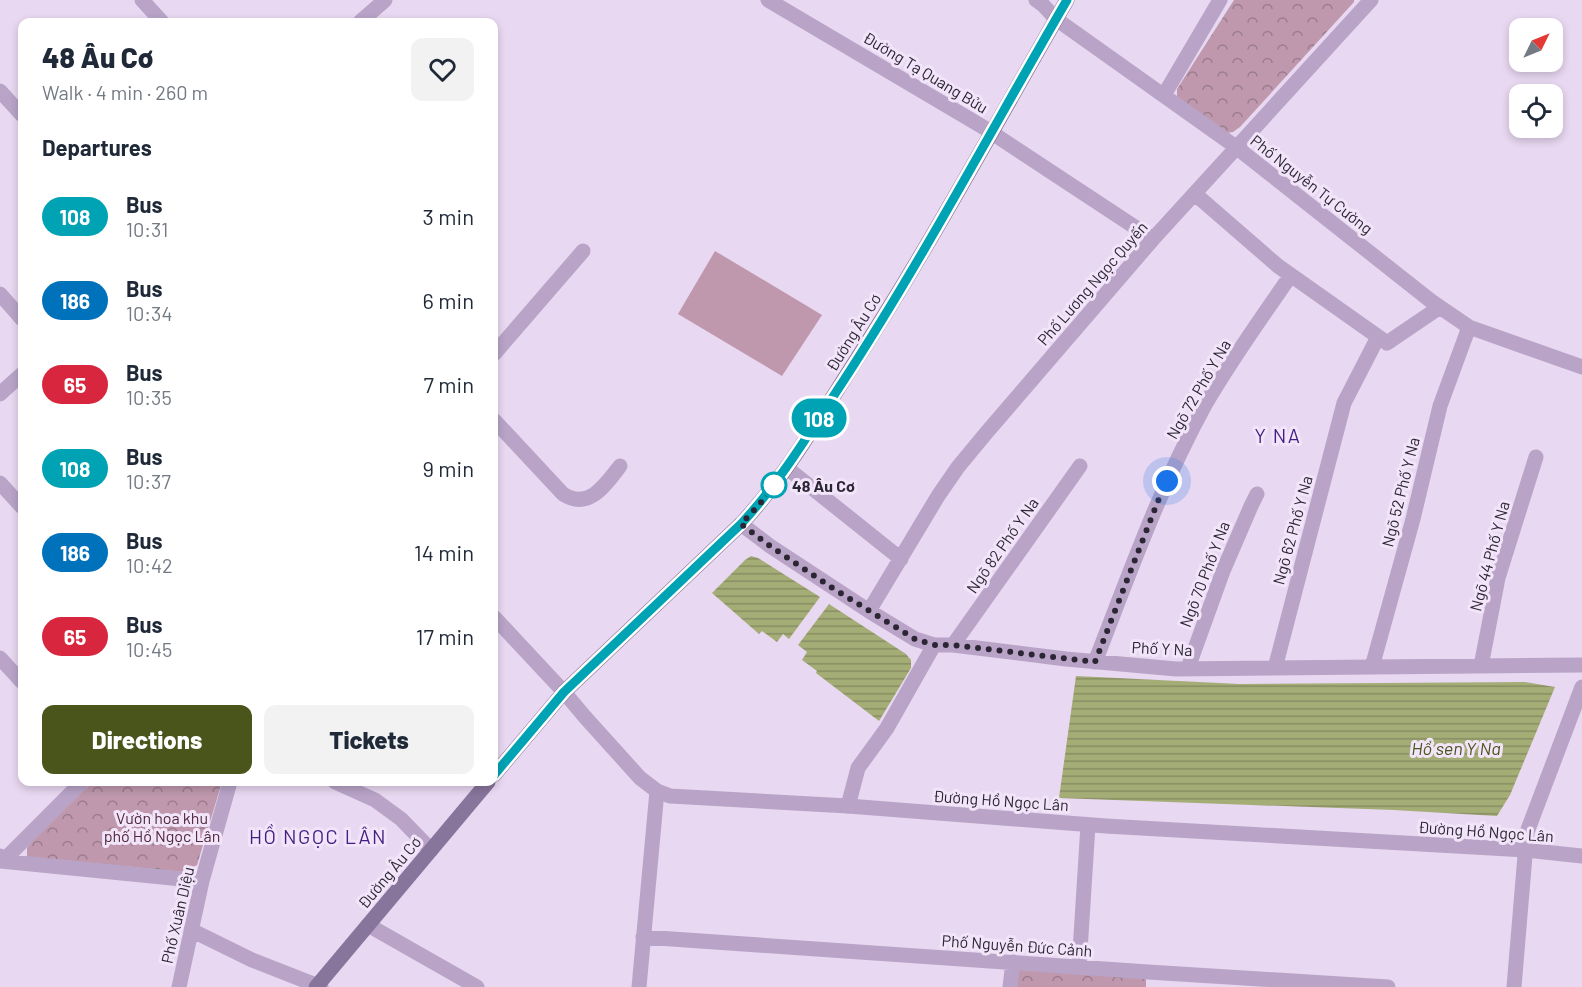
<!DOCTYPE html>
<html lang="en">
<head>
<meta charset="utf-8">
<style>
  :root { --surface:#fff; --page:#f2f2f3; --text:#1f2937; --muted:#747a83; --accent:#4a551c }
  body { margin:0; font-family:Barlow,sans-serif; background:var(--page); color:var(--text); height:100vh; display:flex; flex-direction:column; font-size:22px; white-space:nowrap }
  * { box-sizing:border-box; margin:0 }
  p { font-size:20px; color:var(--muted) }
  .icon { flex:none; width:33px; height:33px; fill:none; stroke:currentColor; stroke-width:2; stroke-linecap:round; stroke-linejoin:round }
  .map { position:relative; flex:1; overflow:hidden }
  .details { position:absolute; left:18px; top:18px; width:480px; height:768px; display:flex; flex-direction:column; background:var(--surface); border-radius:12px; box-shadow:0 3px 9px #0003 }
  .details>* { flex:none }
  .badge { padding:0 12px; border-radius:20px; font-size:21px; line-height:39px }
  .needle { width:39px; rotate:47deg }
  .controls { position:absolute; left:1509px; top:18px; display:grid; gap:12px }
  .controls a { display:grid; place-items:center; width:54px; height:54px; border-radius:12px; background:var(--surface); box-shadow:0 3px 9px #0003; font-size:30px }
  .you { position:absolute; width:30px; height:30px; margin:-15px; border:4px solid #fff; border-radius:50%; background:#1a73e8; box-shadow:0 0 0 9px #1a73e833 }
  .map>.badge { position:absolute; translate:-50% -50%; box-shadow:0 0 0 3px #fff }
  h2 { padding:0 24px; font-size:22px; line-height:54px }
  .round { display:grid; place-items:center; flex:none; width:63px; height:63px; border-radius:12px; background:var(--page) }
  .summary { display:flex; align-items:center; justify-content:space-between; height:102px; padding:0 24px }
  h1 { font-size:28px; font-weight:800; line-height:45px }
  .button { display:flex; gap:12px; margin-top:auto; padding:12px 24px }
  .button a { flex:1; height:69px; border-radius:12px; background:var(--accent); color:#fff; font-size:24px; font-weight:800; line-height:69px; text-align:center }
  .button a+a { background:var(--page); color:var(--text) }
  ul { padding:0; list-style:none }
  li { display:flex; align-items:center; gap:18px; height:84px; padding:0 24px }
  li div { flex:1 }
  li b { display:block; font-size:22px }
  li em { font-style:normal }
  li .badge { min-width:66px; font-weight:700; text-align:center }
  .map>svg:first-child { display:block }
</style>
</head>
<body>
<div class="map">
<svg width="1582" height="987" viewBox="0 0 1582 987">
  <defs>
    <pattern id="park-crowns" width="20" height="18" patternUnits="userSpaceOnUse" patternTransform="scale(1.5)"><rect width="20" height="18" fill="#bf98ad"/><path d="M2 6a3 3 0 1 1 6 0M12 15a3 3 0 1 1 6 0" fill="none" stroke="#9b7c8e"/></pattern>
    <pattern id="water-rules" width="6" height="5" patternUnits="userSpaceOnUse" patternTransform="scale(1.5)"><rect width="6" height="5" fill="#a5ad77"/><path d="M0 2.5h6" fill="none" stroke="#878d62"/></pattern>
  </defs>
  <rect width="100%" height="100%" fill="#e8d8f1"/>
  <path fill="url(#park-crowns)" d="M1234,0H1354V2L1240,127L1233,132L1227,133L1177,97V89Z
    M93,782H222L197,865L184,872L27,857V848L43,828Z
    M1018,969L1146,975V987H1016Z"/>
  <path fill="#bf98ad" d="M715,251L822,315L782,376L678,314Z"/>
  <path fill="url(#water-rules)" d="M751,556L758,558L820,597L789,639L783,634L777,642L762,631L759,634L712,593L745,560Z
    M829,604L906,654L911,660V668L879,721L816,673L817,671L802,660L807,652L798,645Z
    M1076,676L1240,684L1525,682L1555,687L1510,795L1497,816L1393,810L1059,798Z"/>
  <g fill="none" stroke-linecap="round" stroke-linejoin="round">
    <path stroke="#b9a4c8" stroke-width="15" d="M142,0L162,22
      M768,0L983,127L1153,239
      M1036,0L1043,5L1056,19L1236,147L1431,301L1469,327L1582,367
      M1164,95L1220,0
      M1195,194L1278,266L1387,343L1440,307
      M0,294L22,319
      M494,354L583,251
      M494,420L563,494C589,511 606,484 620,466
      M787,468L901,559
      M0,483L22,507
      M741,524L770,546L869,611L915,639L934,645H953L1066,659L1176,669L1582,665
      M869,611L938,496L958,467L987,432L1153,239L1371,0
      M953,645L1080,466
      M0,658L22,682
      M1095,662C1129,575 1160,487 1205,405C1231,360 1262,317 1291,275
      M1481,666L1498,578L1536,457
      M1372,667L1413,519L1440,406L1469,327
      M1188,668L1223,571L1251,506L1257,494
      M1275,668L1344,403L1378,337
      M335,782L375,800L401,819L431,850
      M848,806L858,768L887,728L934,645
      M0,856L3,861L82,782
      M0,861L202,881
      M368,925L477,987
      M191,930L252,960L321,987
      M643,937L1148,972L1388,987
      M1079,967L1088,825
      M179,987L202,881L230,782
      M639,987L657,791
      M1010,987L1013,962
      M1514,987L1527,832L1582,687"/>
    <path stroke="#b9a4c8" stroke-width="15" d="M360,22L385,0
      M0,91L22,115
      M0,394L22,374
      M494,617L564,692L585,717L640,778L657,791L670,796L848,806L1106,826L1526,850L1582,856"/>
    <path stroke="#88759c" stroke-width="15" d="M494,775L564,692L741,524C783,479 815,425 848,373C927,251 995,125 1067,0
      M316,987L488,782"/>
  </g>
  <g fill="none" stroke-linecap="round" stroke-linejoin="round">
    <g stroke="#fff" stroke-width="14">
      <path id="line" d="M494,775L564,692L741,524C781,481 811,430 844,380C924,257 993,127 1067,0"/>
    </g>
    <use href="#line" stroke="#00a3b4" stroke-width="9"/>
    <path stroke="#2c2634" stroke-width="6" stroke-dasharray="0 10.8" d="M774,485L759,505L741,524L770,546L834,589L915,639L934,645H953L1095,662L1158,501L1167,481"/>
  </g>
  <circle fill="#fff" stroke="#00a3b4" stroke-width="3" cx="774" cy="485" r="12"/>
  <g text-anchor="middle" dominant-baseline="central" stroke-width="6" stroke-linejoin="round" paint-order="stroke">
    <g font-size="16" fill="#2c2634" stroke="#f2e4f9">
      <text transform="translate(926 72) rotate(31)">Đường Tạ Quang Bửu</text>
      <text transform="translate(1312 184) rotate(38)">Phố Nguyễn Tự Cường</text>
      <text transform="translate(1092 283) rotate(-49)">Phố Lương Ngọc Quyến</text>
      <text transform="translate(853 332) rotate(-58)">Đường Âu Cơ</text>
      <text transform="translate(1198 389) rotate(-60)">Ngõ 72 Phố Y Na</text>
      <text transform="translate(1400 492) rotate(-76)">Ngõ 52 Phố Y Na</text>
      <text transform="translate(1292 530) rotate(-75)">Ngõ 62 Phố Y Na</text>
      <text transform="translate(1002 545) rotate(-55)">Ngõ 82 Phố Y Na</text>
      <text transform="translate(1489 556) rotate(-75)">Ngõ 44 Phố Y Na</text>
      <text transform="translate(1204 574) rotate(-69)">Ngõ 70 Phố Y Na</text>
      <text transform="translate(1162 648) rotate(3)">Phố Y Na</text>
      <text transform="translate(1001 800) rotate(4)">Đường Hồ Ngọc Lân</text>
      <text transform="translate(1486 831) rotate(4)">Đường Hồ Ngọc Lân</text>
      <text transform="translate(389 872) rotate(-50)">Đường Âu Cơ</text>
      <text transform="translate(177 915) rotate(-77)">Phố Xuân Diệu</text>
      <text transform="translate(1017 945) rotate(4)">Phố Nguyễn Đức Cảnh</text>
    </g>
    <g font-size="16" font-weight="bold" fill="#2c2634" stroke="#f2e4f9" text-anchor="start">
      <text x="792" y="485">48 Âu Cơ</text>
    </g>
    <g font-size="16" fill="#522a3e" stroke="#f2e4f9">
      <text x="162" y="817">Vườn hoa khu<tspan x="162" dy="18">phố Hồ Ngọc Lân</tspan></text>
    </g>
    <g font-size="18" font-style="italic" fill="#4a551c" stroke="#f2e4f9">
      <text x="1456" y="748">Hồ sen Y Na</text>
    </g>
    <g font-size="20" letter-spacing="1.5" fill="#431f82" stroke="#f2e4f9">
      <text x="1278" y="435">Y NA</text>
      <text x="318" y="836">HỒ NGỌC LÂN</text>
    </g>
  </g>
</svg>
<div class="controls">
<a><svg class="needle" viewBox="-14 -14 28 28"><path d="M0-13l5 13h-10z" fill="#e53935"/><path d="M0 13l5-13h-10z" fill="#747a83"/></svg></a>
<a><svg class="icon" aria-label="locate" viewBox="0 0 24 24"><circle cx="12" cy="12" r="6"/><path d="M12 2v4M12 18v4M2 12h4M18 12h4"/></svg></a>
</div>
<div class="you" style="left:1167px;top:481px"></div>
<b class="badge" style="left:819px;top:418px;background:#00a3b4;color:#fff">108</b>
<section class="details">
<div class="summary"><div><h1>48 Âu Cơ</h1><p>Walk · 4 min · 260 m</p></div><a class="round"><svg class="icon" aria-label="heart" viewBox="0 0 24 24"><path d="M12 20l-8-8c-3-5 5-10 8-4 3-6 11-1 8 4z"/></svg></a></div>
<h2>Departures</h2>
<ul>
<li><span class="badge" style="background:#00a3b4;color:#fff">108</span><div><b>Bus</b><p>10:31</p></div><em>3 min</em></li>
<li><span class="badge" style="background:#0072bc;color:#fff">186</span><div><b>Bus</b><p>10:34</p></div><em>6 min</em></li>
<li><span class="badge" style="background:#d7263d;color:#fff">65</span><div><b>Bus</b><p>10:35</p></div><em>7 min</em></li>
<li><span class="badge" style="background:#00a3b4;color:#fff">108</span><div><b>Bus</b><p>10:37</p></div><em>9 min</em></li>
<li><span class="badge" style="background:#0072bc;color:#fff">186</span><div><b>Bus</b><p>10:42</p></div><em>14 min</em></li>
<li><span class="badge" style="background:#d7263d;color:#fff">65</span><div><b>Bus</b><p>10:45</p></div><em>17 min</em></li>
</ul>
<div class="button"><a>Directions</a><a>Tickets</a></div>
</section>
</div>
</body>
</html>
